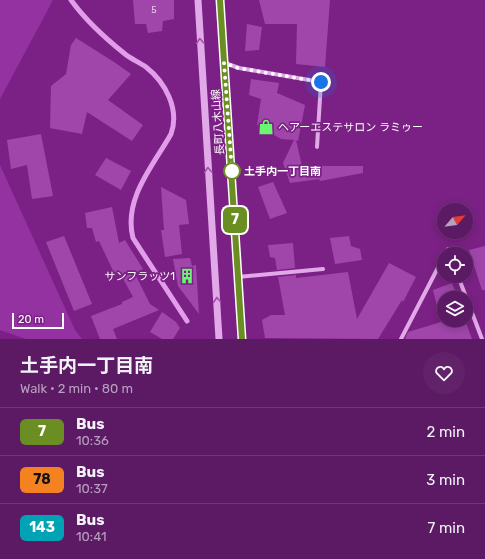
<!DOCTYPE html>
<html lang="en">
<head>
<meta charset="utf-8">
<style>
  :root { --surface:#5c1964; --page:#62226a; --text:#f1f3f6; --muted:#b8a0bf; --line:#713878 }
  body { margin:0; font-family:Rubik,"Noto Sans JP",sans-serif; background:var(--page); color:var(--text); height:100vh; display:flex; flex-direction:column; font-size:15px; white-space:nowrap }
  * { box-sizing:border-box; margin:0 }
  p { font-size:13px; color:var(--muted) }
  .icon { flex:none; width:22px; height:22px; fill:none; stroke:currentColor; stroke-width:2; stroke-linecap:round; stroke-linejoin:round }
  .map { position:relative; height:339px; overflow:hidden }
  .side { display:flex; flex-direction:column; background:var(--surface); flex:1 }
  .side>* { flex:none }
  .badge { padding:0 8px; border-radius:6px; font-size:14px; line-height:26px }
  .needle { width:26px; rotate:62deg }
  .fabs { position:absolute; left:437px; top:203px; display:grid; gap:8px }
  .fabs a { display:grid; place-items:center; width:36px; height:36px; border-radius:50%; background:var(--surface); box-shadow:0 2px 10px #0003,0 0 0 1px var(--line); font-size:20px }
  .scale { position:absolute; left:12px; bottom:10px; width:52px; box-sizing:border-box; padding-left:4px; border:2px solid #fff; border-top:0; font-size:11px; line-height:14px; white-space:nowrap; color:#fff; -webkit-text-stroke:3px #7b2185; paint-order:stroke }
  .you { position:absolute; width:20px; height:20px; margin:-10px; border:3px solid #fff; border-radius:50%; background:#1a73e8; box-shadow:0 0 0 6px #1a73e833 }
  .map>.badge { position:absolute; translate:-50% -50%; box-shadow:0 0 0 2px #fff }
  .round { display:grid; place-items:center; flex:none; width:42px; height:42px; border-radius:21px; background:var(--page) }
  .summary { display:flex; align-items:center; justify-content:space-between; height:68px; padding:0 20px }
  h1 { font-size:19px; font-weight:700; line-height:30px }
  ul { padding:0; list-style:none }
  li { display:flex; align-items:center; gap:12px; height:48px; padding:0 20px; border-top:1px solid var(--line) }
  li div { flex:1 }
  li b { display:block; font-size:15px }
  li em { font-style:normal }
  li .badge { min-width:44px; font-weight:700; text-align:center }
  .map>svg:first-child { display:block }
</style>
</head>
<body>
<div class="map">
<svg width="485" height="339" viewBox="0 0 485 339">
  <rect width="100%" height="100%" fill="#7b2185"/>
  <path fill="#9432a1" d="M0,0H52V2L0,99Z
    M0,165L75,330L82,339H26L0,330Z"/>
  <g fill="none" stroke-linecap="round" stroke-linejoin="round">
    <path stroke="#e19dea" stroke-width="5" d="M71,0C86,21 105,38 125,54C131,59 139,62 146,67C165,82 180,109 171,134C153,166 123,199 133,238L187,321"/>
  </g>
  <path fill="#a046ab" d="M133,0H174V19L163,21L162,31L148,33L146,24H135Z
    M259,0H330L325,67L296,64L297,24H265Z
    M247,24L262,27L259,50L245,51Z
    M76,38L114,62L131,74L108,100L143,125L132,141L87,112L82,134L50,128L51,86L66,74L71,45Z
    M251,79L279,83L277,93L305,105L298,141L296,140L302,166H363V173L320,181L319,179L290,183L283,163L294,140L281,139L257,125L261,99L249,95Z
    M41,134L53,196L32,199L27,165L11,169L7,140Z
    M106,158L131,171L121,190L95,175Z
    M273,182L287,213L270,219L258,187Z
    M161,187L186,200L189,224L179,225L182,254L165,257L161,230H164Z
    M112,207L119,243L125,240L143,269L135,274L150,304L159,310L113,329L117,339H100L91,316L122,304V302L133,297L120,273L115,275L99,241L96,242L92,228H87L85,213Z
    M64,236L92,304L74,311L46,242Z
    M349,236L351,246L360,249L362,260L335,264L330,238Z
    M293,243L295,268L277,270L275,258L270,257L268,245Z
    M485,246V290H482L469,250Z
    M190,258L192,266L196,265L199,314L178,286L173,259Z
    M389,263L416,277L403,302L402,300L378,339L265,338L262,320L271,315H285L278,277L296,275V278L348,272L357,319Z
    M452,283L458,298H444V320H465L472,339H405L408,332L441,322L433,290Z
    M162,312L176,322L180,328L173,339H162L150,332Z"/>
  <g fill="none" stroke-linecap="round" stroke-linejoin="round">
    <path stroke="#e2a9e9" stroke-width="4" d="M225,63L239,68L321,82L317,147
      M445,254L448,249L450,254
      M458,276L482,339
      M238,277L323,269
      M401,339L444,256"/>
    <path stroke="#e2a9e9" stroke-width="7" d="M198,0L219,339
      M220,0L242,339"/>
  </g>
  <defs><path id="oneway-chevron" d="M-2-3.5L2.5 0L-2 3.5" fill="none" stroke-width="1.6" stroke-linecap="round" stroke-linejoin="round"/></defs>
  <g stroke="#9f51a8">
    <use href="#oneway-chevron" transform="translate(200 41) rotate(-94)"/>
    <use href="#oneway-chevron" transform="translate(208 170) rotate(-94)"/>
    <use href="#oneway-chevron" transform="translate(217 300) rotate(-94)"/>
  </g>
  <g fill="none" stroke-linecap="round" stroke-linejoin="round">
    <g stroke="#fff" stroke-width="9">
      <path id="line" d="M220,0L242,339"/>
    </g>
    <use href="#line" stroke="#6b8e23" stroke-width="6"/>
    <path stroke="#fff" stroke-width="4" stroke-dasharray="0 7.2" d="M232,171L224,63L238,68L321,82"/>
  </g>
  <defs>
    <g id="shop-bare" transform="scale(1.2)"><path d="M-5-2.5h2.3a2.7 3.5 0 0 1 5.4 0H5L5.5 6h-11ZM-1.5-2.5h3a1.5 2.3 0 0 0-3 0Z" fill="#6bf672" stroke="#7b2185" stroke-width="2.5" paint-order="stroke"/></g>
    <g id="building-bare" transform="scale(1.2)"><path d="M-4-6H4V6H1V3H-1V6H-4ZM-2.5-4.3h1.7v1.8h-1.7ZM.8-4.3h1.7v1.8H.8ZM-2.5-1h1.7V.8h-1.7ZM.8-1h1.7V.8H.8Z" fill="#6bf672" stroke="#7b2185" stroke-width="2.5" paint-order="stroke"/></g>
  </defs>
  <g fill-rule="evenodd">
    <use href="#shop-bare" x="266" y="127"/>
    <use href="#building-bare" x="187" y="276"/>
  </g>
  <circle fill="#fff" stroke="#6b8e23" stroke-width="2" cx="232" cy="171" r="8"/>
  <g text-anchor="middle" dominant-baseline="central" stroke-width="3.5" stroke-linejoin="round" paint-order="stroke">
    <g font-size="9" fill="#e7d1ea">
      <text x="154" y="10">5</text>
    </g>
    <g font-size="11" fill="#fff" stroke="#7b2185">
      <text transform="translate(218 122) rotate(-94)">長町八木山線</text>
    </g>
    <g font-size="11" fill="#fff" stroke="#7b2185" text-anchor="start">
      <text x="278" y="127">ヘアーエステサロン ラミゥー</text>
      <text x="175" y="276" text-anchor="end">サンフラッツ1</text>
    </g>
    <g font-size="11" font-weight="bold" fill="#fff" stroke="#7b2185" text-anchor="start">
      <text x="244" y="171">土手内一丁目南</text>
    </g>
  </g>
</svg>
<div class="fabs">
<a><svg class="needle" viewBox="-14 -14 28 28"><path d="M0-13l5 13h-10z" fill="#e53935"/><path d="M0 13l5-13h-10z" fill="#b8a0bf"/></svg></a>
<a><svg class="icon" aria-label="locate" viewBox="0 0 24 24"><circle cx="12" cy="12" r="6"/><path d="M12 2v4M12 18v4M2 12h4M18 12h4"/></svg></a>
<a><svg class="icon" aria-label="layers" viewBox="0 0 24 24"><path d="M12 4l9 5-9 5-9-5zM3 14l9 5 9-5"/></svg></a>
</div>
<div class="scale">20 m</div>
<div class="you" style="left:321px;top:82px"></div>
<b class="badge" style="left:235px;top:220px;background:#6b8e23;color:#fff">7</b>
</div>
<section class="side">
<div class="summary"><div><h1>土手内一丁目南</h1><p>Walk · 2 min · 80 m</p></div><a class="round"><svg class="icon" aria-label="heart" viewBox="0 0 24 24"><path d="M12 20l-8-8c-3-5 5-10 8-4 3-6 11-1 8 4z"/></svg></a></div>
<ul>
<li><span class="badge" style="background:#6b8e23;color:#fff">7</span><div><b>Bus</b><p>10:36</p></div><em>2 min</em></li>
<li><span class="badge" style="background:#f58220;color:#111">78</span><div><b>Bus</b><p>10:37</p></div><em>3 min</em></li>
<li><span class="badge" style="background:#00a3b4;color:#fff">143</span><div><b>Bus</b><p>10:41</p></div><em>7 min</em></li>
</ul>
</section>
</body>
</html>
